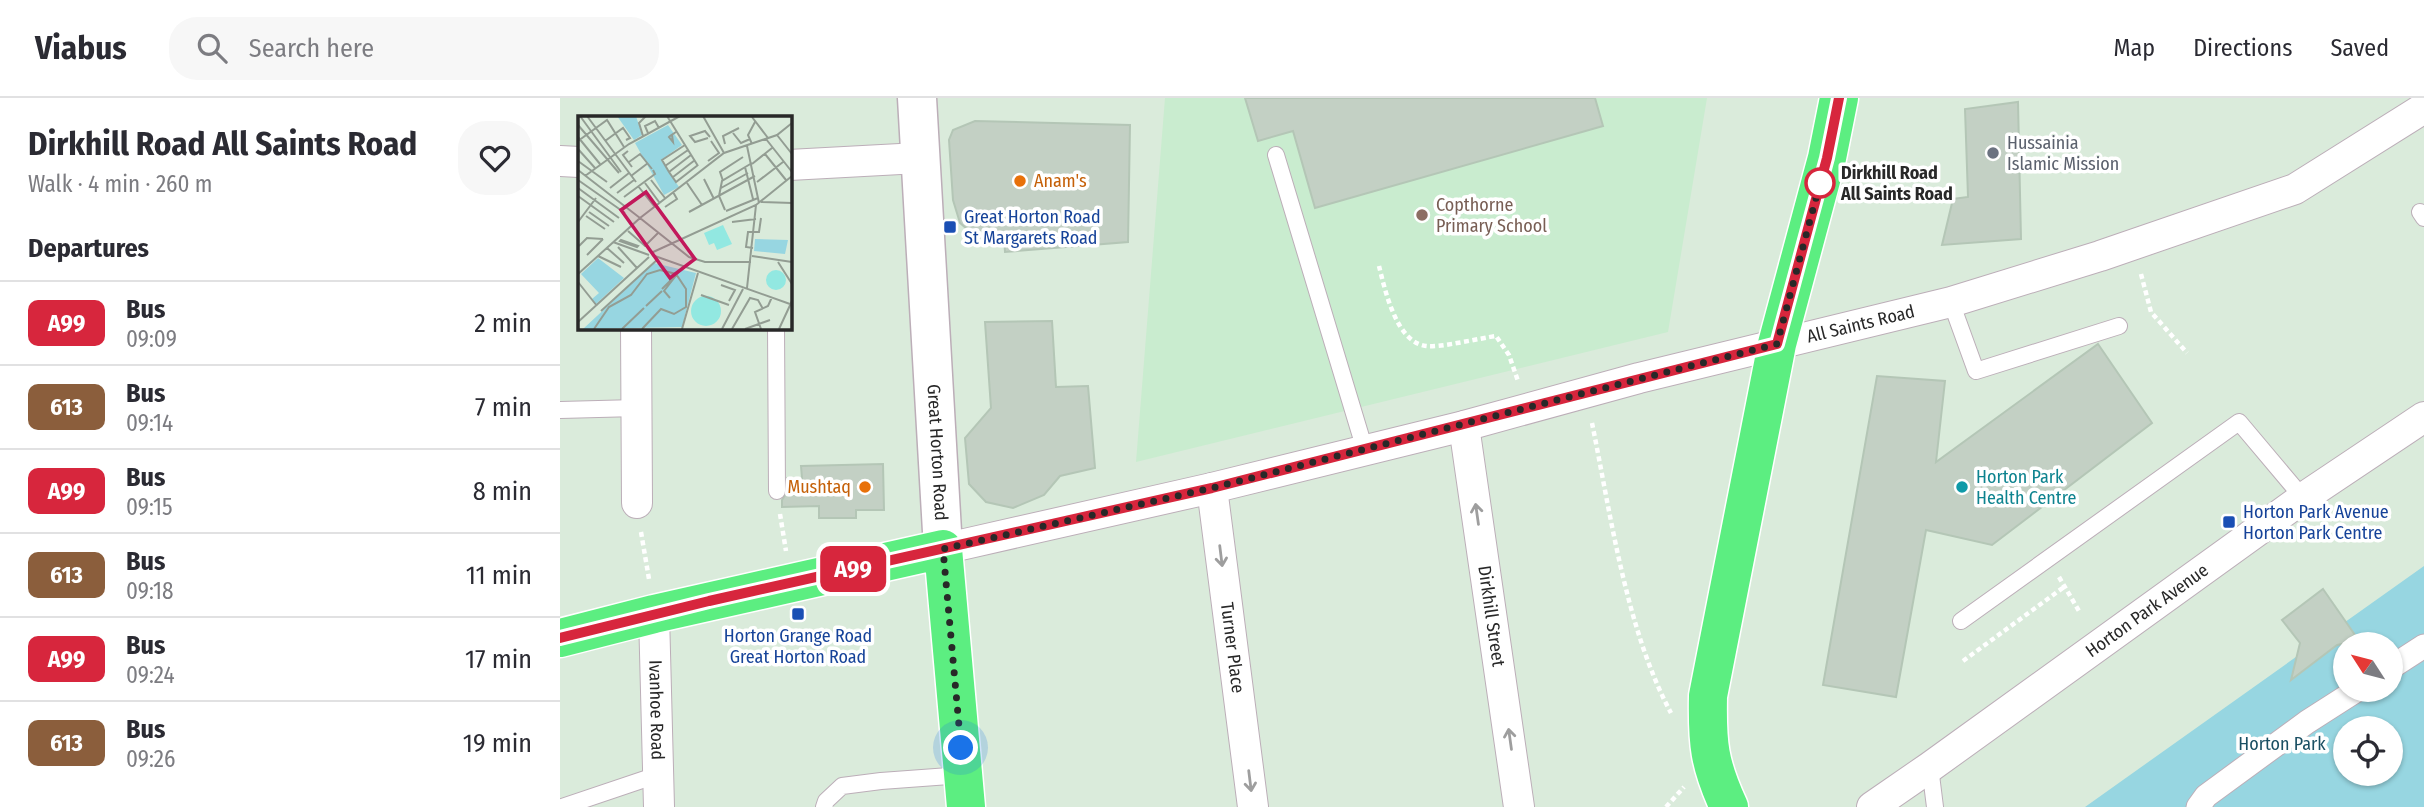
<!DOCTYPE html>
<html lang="en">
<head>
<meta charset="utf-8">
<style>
  :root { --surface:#fff; --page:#f7f7f7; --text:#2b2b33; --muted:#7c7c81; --line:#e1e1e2 }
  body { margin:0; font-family:"Fira Sans Condensed",sans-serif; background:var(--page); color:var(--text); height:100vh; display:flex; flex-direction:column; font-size:26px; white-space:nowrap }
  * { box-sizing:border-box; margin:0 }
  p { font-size:23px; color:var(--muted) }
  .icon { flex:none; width:38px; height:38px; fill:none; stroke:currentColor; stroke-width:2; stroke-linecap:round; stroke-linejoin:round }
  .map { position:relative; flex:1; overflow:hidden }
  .side { display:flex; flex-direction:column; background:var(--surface); width:560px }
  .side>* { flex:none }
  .badge { padding:0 14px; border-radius:10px; font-size:24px; line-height:46px }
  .needle { width:46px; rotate:306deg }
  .buttons { position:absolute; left:1773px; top:534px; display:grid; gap:14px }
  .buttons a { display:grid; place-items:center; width:70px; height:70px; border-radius:50%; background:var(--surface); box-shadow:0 2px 5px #0004; font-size:35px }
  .you { position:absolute; width:35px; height:35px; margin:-18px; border:5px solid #fff; border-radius:50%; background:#1a73e8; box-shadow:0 0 0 10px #1a73e833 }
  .map>.badge { position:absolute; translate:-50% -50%; box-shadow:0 0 0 4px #fff }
  h2 { padding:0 28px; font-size:26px; line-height:63px }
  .round { display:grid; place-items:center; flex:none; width:74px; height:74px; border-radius:28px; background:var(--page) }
  .overview { display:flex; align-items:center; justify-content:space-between; height:119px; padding:0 28px }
  h1 { font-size:33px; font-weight:700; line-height:52px }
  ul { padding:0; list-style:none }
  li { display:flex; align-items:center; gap:21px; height:84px; padding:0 28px; border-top:2px solid var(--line) }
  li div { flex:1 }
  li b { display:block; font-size:26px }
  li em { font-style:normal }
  li .badge { min-width:77px; font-weight:700; text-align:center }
  header { display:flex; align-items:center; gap:42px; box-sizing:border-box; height:98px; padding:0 35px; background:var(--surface); border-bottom:2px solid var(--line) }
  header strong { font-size:33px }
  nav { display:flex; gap:38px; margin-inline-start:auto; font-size:24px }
  .search { width:490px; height:63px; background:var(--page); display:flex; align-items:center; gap:18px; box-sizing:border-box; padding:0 24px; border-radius:28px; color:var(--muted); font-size:26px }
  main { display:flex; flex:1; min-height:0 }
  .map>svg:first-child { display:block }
</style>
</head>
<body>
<header>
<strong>Viabus</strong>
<div class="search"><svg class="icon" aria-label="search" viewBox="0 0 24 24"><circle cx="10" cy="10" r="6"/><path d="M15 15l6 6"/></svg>Search here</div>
<nav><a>Map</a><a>Directions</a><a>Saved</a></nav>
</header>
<main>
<section class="side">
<div class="overview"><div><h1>Dirkhill Road All Saints Road</h1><p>Walk · 4 min · 260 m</p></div><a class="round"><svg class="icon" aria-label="heart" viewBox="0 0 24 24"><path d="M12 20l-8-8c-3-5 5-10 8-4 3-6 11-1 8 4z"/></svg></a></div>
<h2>Departures</h2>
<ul>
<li><span class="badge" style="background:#d7263d;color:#fff">A99</span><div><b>Bus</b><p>09:09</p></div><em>2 min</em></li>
<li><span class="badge" style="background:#8b5e3c;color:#fff">613</span><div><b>Bus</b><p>09:14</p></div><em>7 min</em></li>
<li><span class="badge" style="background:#d7263d;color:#fff">A99</span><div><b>Bus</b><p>09:15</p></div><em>8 min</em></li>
<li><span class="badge" style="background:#8b5e3c;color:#fff">613</span><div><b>Bus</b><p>09:18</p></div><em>11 min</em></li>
<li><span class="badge" style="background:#d7263d;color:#fff">A99</span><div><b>Bus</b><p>09:24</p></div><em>17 min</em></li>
<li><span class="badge" style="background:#8b5e3c;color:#fff">613</span><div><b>Bus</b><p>09:26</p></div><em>19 min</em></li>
</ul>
</section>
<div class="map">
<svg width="1864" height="709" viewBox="0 0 1864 709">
  <rect width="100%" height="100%" fill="#daebdb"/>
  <path fill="#c9eccf" d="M605,0H1147L1108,234L576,364Z"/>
  <path fill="#97d6e1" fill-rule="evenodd" d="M1864,468V709H1525ZM1785,546H1830V592H1785ZM1785,630H1830V676H1785Z"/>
  <path fill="#c3d0c4" stroke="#b4c6b6" stroke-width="2" d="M685,0H1035L1043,28L755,110L733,33L698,43Z
    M1458,4L1461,141L1382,147L1393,101L1408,99L1405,11Z
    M415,23L570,27L568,144L445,154L444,138L420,139V134L407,131L400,125L393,102L389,42L393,32Z
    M492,223L496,289L528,288L535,370L500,378L484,397L453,410L426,404L409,386L405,340L431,310L425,224Z
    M1538,246L1592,325L1432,447L1366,432L1336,599L1263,587L1317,278L1385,283L1376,364Z
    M323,366L324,412H296V420H259V408L222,409V402L227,394V380H242L241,368Z
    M1763,491L1795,537L1782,546L1777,547L1731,582L1740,545L1722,522Z"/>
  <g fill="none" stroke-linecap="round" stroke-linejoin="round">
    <g stroke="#bcaeb8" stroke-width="18">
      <path id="service" d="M716,57L805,352
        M1860,114L1864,120
        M1391,204L1416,273L1559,228
        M216,229L217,393
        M0,312L77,310
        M1401,523L1679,324L1743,400
        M1370,669L1375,709
        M2,709L97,677
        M264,709L266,703L282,688L321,683L403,677"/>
    </g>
    <g stroke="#bcaeb8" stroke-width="25">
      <path id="pedestrian" d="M1830,570L1864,548
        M1638,709L1646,698L1747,624L1797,592"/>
    </g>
    <g stroke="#bcaeb8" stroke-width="32">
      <g id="minor">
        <path d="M0,63L19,64"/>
        <path d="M229,67L359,60"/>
        <path d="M76,229L77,405"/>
        <path id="s1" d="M904,328L959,709"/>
        <path id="s2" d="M652,390L693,709"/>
        <path id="s3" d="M383,451L652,390L904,328L1079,280L1391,204L1540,158L1735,91L1864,10"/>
        <path id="s4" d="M94,516L99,709"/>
        <path id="s5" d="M1312,709L1370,669L1743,400L1864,319"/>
      </g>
    </g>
    <g stroke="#bcaeb8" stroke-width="41">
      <g id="tertiary">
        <path id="s6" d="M357,0L383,451"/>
      </g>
    </g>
    <g stroke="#fff" stroke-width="41">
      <path id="primary" d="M0,540L94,516L383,451L406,709
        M1169,709C1149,666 1147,645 1148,598L1217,246L1267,60L1279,0"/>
    </g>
    <path stroke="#fff" stroke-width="4.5" stroke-dasharray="5 3.5" stroke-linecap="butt" d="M819,168C825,192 836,244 866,248C879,250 921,240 936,238L949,257L958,283
      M1581,176L1591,214L1627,255
      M1032,325C1051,418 1066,531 1111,615
      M220,416L226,453
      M81,434L89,481
      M1499,479L1519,513
      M1403,563L1504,489
      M1106,709L1124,689"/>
    <use href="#service" stroke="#fff" stroke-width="16"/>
    <use href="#pedestrian" stroke="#fff" stroke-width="23"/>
    <use href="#minor" stroke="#fff" stroke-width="30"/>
    <use href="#tertiary" stroke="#fff" stroke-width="38"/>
    <use href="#primary" stroke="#5cee81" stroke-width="38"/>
  </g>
  <defs><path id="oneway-shaft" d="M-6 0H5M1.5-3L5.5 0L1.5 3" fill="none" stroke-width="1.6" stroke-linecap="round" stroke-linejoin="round" transform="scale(1.75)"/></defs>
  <g stroke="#9e9e9e">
    <use href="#oneway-shaft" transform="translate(917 416) rotate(-98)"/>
    <use href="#oneway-shaft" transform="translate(661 458) rotate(83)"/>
    <use href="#oneway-shaft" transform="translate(950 641) rotate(-98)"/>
    <use href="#oneway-shaft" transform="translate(690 683) rotate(83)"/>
  </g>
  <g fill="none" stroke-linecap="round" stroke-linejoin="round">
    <g stroke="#fff" stroke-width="16">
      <path id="line" d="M0,540L149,503L652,390L1217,246L1267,60L1279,0"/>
    </g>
    <use href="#line" stroke="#d7263d" stroke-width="10"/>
    <path stroke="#282828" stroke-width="7" stroke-dasharray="0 12.6" d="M401,650L383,451L652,390L1217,246L1260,85"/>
  </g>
  <circle fill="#6b7280" stroke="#fff" stroke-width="2.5" cx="1433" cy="55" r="7"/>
  <g fill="#e8710a" stroke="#fff" stroke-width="2.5">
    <circle cx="460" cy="83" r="7"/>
    <circle cx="305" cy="389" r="7"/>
  </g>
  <circle fill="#fff" stroke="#d7263d" stroke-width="3.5" cx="1260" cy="85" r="14"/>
  <circle fill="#8d6e63" stroke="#fff" stroke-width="2.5" cx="862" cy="117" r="7"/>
  <g fill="#1a4fb4" stroke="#fff" stroke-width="2.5">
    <rect x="383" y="122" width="14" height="14" rx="3.5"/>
    <rect x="1662" y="417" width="14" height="14" rx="3.5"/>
    <rect x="231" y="509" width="14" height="14" rx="3.5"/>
  </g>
  <circle fill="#0f9aa8" stroke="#fff" stroke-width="2.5" cx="1402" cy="389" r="7"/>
  <g text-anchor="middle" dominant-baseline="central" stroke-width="7" stroke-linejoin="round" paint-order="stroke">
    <g font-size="18" fill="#5b616d" stroke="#fff" text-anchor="start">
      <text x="1447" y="45">Hussainia<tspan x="1447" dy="21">Islamic Mission</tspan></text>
    </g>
    <g font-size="18" font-weight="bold" fill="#282828" stroke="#fff" text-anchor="start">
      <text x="1281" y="75">Dirkhill Road<tspan x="1281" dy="21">All Saints Road</tspan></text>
    </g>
    <g font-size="18" fill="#c56008" stroke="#fff" text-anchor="start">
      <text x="474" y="83">Anam's</text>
      <text x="291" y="389" text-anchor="end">Mushtaq</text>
    </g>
    <g font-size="18" fill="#785e54" stroke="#fff" text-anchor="start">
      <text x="876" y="107">Copthorne<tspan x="876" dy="21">Primary School</tspan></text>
    </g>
    <g font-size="18" fill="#164399" stroke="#fff" text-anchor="start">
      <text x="404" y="119">Great Horton Road<tspan x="404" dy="21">St Margarets Road</tspan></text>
      <text x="1683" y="414">Horton Park Avenue<tspan x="1683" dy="21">Horton Park Centre</tspan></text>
      <text x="238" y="538" text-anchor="middle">Horton Grange Road<tspan x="238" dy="21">Great Horton Road</tspan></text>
    </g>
    <g font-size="18" fill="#282828" stroke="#fff">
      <text stroke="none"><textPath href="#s3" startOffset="945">All Saints Road</textPath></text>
      <text stroke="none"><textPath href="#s6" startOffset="355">Great Horton Road</textPath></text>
      <text stroke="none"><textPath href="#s5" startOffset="338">Horton Park Avenue</textPath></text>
      <text stroke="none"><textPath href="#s1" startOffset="192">Dirkhill Street</textPath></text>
      <text stroke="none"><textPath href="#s2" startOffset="161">Turner Place</textPath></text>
      <text stroke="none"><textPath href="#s4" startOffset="96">Ivanhoe Road</textPath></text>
    </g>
    <g font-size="18" fill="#0d838f" stroke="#fff" text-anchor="start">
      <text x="1416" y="379">Horton Park<tspan x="1416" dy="21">Health Centre</tspan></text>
    </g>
    <g font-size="18" fill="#1a4f63" stroke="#fff">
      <text x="1722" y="646">Horton Park</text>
    </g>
  </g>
  <g transform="translate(18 18)">
    <rect width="214" height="214" fill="#daebdb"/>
    <path d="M39,0H58L64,19L56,24ZM90,9L104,29L83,44L101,71L86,79L57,27ZM177,123L210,124L207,138L176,135ZM20,142L46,162L18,188L14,183L21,177L3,158ZM76,147L118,157L104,211L5,213Z" fill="#97d6e1"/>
    <path d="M145,109L154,128L139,134L136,127L131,129L126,117ZM188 164a10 10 0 1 1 20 0a10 10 0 1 1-20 0ZM113 195a15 15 0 1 1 30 0a15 15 0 1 1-30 0Z" fill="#92e8e1"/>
    <path fill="none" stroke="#939d93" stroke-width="2" d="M2,0L43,56M9,0L58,66M89,0L120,50M125,0L146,37M174,1L190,22M0,9L41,57M70,17L67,10L77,5L81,12M155,17L163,27L172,23M94,19L95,26L91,21L92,20L98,16M199,19L214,38M65,20L61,7L68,0M0,21L22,48M130,22L117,26L112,20L127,15L132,21M188,23L214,56M0,25L29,4L46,31M27,25L45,12L52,22L48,24M147,28L145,20L161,12M174,28L170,19L177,6M107,29L84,44L91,56L98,66L120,49M169,30L181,87M0,33L17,52M50,35L45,39L54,51M187,38L208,64M0,45L29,66M130,45L141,37L133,25M51,46L62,38L74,53M174,48L194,32M87,50L110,34M167,51L175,83M0,54L62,102L0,158M91,56L113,39M7,60L51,28L102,0M53,60L70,47M95,61L117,44M126,63L136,83M0,64L47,97M73,64L87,82M145,65L142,56L165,41M179,66L205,46M67,67L81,86M109,67L124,89M60,70L76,90M0,72L41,102M32,72L51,57M143,72L170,57M39,77L56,64M0,80L36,106M46,81L77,58L75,54M183,86L214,87M87,91L99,83L95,76M147,94L141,80L144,65L174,47M148,95L180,82M11,96L31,110M111,96L177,60M8,100L27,113M0,106L18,82M154,106L178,103M50,115L67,130L80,117M43,124L60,130L59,131L42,125ZM35,126L71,139M1,130L9,122L25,123M40,131L59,152M29,132L46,147M175,132L168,131L170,116H181L183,102M73,137L178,89L214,60M9,139L25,123M74,139L212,188M20,140L43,151M174,140L214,146M173,146H127L111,141L62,102L146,37L199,19L214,7M200,146L214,168M0,166L19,190M143,169L157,174L151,185M169,172L178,89M84,173L100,157L86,175L92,182M123,179L151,189M68,190L84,175M23,195L80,143M0,206L71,141M16,213L31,191L53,179L69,158L82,154L98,158L108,173V191L96,198L83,193L64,213M44,213L66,192M104,213L120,157M144,213L165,173M154,213L172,182L180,184L185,193M167,213L192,204M183,213L177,196L190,190L194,181M201,213L214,185"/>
    <path fill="#c2185b" fill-opacity="0.15" stroke="#c2185b" stroke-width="3.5" d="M68,76L117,143L92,162L43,94Z"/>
    <rect width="214" height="214" fill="none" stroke="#282828" stroke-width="3.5"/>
  </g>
</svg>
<div class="buttons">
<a><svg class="needle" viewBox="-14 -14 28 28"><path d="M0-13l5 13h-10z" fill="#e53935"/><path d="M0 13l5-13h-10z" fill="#7c7c81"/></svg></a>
<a><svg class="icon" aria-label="locate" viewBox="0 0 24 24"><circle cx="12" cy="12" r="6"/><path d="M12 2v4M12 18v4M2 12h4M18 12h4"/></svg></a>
</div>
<div class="you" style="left:401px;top:650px"></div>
<b class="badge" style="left:293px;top:471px;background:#d7263d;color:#fff">A99</b>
</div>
</main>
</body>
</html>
